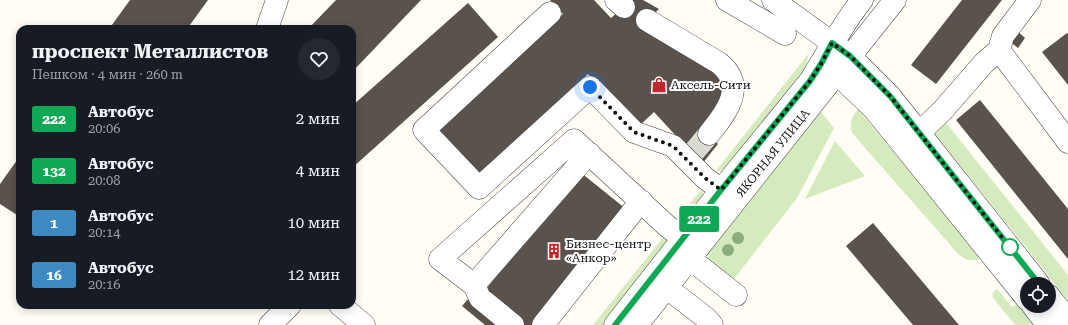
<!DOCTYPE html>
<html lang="ru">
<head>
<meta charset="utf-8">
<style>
  :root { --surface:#171b24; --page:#242831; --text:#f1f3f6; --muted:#9ea1a6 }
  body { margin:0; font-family:"Roboto Serif",serif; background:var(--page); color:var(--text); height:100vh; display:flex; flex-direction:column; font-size:15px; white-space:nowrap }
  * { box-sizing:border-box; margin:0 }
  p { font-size:13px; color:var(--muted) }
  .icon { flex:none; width:22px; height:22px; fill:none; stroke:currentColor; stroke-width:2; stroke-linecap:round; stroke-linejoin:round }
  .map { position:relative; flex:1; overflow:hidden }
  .drawer { position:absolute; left:16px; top:25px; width:340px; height:284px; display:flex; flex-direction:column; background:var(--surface); border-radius:12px; box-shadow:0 2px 10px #0003 }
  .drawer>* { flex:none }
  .badge { padding:0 8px; border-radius:3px; font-size:14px; line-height:26px }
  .tools { position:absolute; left:1020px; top:277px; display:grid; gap:8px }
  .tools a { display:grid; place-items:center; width:36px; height:36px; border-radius:50%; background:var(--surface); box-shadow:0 2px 10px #0003; font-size:20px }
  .you { position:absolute; width:20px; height:20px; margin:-10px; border:3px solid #fff; border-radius:50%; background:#1a73e8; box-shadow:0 0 0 6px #1a73e833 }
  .map>.badge { position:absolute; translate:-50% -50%; box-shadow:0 0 0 2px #fff }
  .round { display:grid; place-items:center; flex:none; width:42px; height:42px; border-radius:21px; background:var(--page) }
  .headline { display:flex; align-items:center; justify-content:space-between; height:68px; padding:0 16px }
  h1 { font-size:19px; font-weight:700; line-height:30px }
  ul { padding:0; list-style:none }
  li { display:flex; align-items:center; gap:12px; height:52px; padding:0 16px }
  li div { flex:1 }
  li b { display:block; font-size:15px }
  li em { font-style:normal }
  li .badge { min-width:44px; font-weight:700; text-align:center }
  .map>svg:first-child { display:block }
</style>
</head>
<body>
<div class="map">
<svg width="1068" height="325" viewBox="0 0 1068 325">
  <rect width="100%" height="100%" fill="#fffdf5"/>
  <path fill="#d5ebbd" d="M809,53L806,66L802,73L727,168L715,172Z
    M858,109L980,257C973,263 966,260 959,255L852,133C849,123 852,117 858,109Z
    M820,111L834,128L797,198L734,279L710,261L708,258V252Z
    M943,119L1068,275V300L931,129Z
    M835,141L865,176L805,199Z
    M702,189L704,198L682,226L674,222Z
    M665,235L671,240L603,325H593Z
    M997,289L1012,307L1018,304L1035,325H1015L994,299C991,294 993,292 997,289Z"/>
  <path fill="#5a524d" d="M130,0H208L187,29H109Z
    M336,0H421L352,72V29H308Z
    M550,0H594L611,18L631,0H643L659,9L641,26L714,72L720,80L722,89V100L702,126L718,144L702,164L654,112L638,127L588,74L479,176L436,131L563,14Z
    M962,0H1002L936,84L911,65Z
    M468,3L498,37L352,168V106Z
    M1016,30L1025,38L1018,48L1008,40Z
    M1067,33L1068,34V85L1042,52Z
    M980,100L1068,209V259L956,120Z
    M20,156V217L0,204V184Z
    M580,172L626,209L533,325H523L483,293Z
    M873,223L959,325H913L846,246Z
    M469,298L503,325H485L462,306Z"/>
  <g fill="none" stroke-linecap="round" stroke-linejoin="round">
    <path stroke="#dbdad3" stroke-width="22" stroke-dasharray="22 11" stroke-linecap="butt" d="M693,153L709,134"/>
    <g stroke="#444" stroke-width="23">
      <path id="minor" d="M616,0L624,7
        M727,0L785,34
        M773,0L850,56L890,96L1039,284
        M550,13L424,130L479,188L590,87L634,132L673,146L705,178L721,190
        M647,20L719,63C747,86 727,112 709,134
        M267,29L277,0
        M999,50L1068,142
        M835,60L837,74L874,109L1027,299
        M919,133L943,110L984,63L999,50L1003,36L1030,0
        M589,153L474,285L440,259L574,140L667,226L697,249
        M679,250L736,295
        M654,278L706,318L712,325
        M474,285L480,298L513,325
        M1049,296L1068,320
        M340,305L364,325
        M1033,306L1048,325
        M270,325L290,305
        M543,325L641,201
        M615,325L721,190L810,81C827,54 842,25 862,0
        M637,325L895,0"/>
    </g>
    <use href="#minor" stroke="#fff" stroke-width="22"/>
  </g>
  <g fill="#8dad7f">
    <circle cx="738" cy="238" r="6"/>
    <circle cx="728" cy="250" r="6"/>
  </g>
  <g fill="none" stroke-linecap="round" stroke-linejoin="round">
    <g stroke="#fff" stroke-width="9">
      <path id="line" d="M615,325L721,190L810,81L821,64L832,43L850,56L890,96L1039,284"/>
    </g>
    <use href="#line" stroke="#10a855" stroke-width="6"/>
    <path stroke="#111" stroke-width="4" stroke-dasharray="0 7.2" d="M590,87L634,132L673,146L705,178L721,190L810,81L821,64L832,43L850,56L890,96L1012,250L1010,247"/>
  </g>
  <defs>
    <g id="shop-bare" transform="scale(1.2)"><path d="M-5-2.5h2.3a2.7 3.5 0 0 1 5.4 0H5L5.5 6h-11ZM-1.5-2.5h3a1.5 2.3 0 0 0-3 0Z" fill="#c4262e" stroke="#fff" stroke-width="2.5" paint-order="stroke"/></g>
    <g id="building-bare" transform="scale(1.2)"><path d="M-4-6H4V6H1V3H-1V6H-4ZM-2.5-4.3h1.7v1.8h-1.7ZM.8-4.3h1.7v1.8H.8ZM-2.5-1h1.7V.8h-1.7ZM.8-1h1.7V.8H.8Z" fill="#c4262e" stroke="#fff" stroke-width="2.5" paint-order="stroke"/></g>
  </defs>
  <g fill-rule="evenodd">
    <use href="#shop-bare" x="659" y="85"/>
    <use href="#building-bare" x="554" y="251"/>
  </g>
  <circle fill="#fff" stroke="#10a855" stroke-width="2" cx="1010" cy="247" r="8"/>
  <g text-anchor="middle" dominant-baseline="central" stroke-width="4" stroke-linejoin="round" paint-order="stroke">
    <g font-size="12" fill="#111" stroke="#fff" text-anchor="start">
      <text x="671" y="85">Аксель-Сити</text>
      <text x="566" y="244">Бизнес-центр<tspan x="566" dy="14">«Анкор»</tspan></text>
    </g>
    <g font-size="12" fill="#111" stroke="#fff">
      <text transform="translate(773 153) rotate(-51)">ЯКОРНАЯ УЛИЦА</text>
    </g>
  </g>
</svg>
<div class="tools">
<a><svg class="icon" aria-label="locate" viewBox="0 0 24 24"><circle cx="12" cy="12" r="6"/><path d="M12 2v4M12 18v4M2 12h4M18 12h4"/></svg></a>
</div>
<div class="you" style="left:590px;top:87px"></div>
<b class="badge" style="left:699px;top:219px;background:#10a855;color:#fff">222</b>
<section class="drawer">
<div class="headline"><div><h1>проспект Металлистов</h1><p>Пешком · 4 мин · 260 m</p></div><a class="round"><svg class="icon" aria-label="heart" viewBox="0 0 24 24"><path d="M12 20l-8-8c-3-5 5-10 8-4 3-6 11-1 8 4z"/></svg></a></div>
<ul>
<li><span class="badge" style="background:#10a855;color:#fff">222</span><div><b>Автобус</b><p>20:06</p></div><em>2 мин</em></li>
<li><span class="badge" style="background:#10a855;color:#fff">132</span><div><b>Автобус</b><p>20:08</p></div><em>4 мин</em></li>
<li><span class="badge" style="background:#3d8ac2;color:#fff">1</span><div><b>Автобус</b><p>20:14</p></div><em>10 мин</em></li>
<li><span class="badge" style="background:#3d8ac2;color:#fff">16</span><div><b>Автобус</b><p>20:16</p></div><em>12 мин</em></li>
</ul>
</section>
</div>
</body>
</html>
